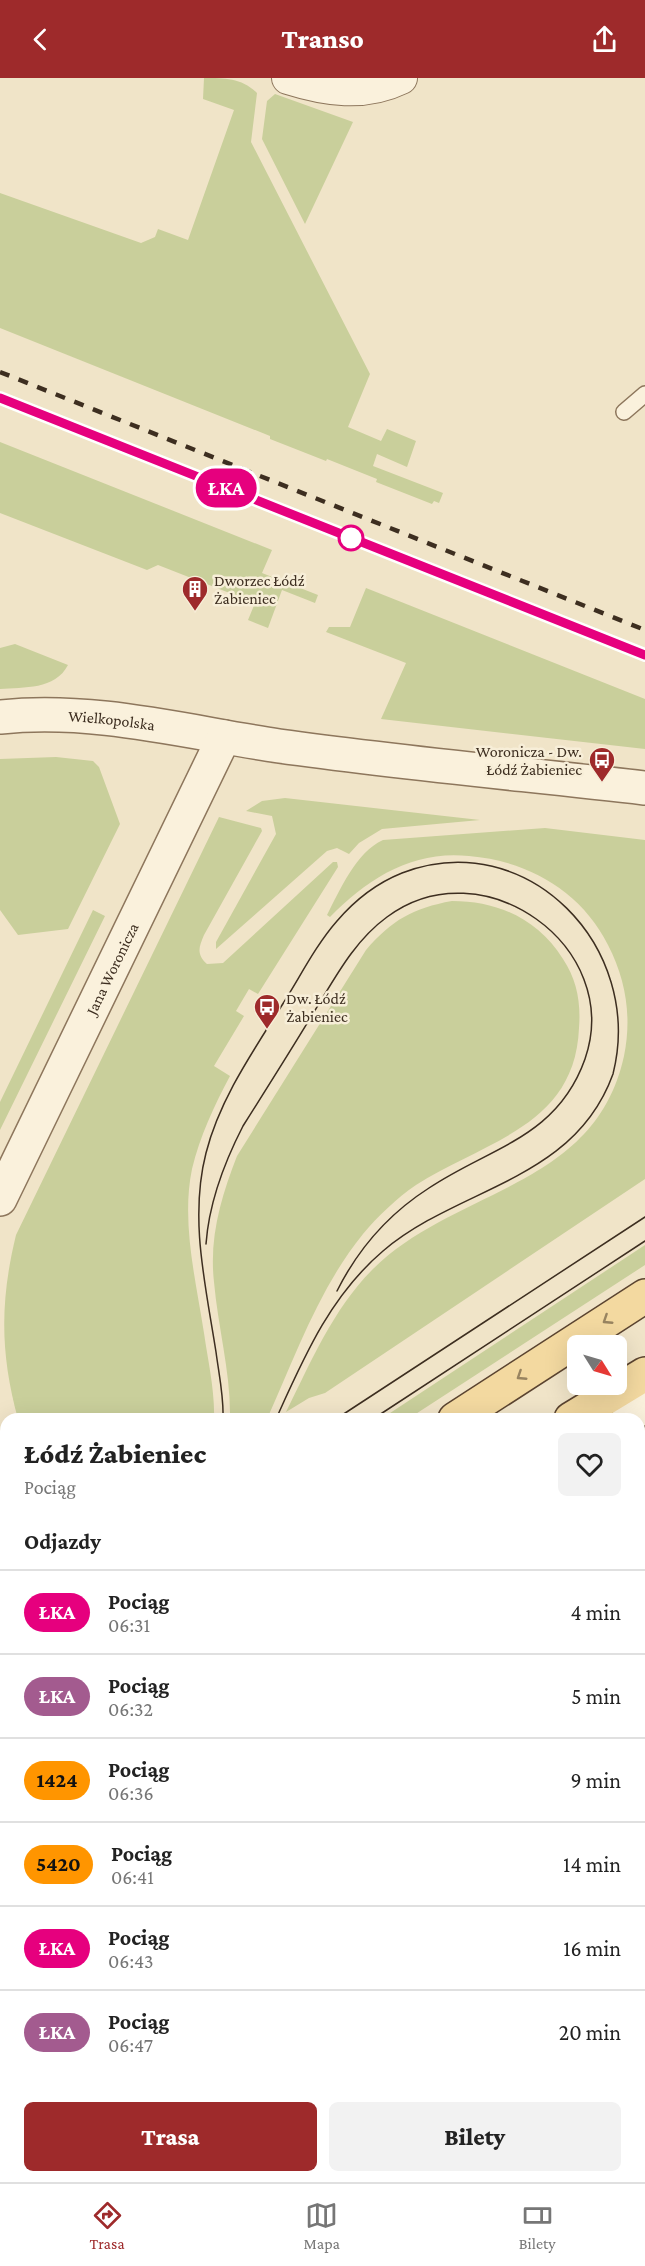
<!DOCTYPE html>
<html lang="pl">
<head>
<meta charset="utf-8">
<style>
  :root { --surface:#fff; --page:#f2f2f2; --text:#222; --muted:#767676; --line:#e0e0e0; --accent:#9e2a2b }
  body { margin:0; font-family:"Crimson Pro",serif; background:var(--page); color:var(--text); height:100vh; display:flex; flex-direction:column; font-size:22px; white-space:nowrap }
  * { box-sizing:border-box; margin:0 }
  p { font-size:20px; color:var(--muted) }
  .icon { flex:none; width:33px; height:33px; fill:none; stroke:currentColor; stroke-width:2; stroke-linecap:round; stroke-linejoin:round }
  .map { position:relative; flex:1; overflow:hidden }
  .sheet { position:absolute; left:0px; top:1335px; width:645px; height:770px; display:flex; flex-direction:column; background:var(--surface); border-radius:18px 18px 0 0; box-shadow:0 6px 24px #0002 }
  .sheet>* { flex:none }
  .badge { padding:0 12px; border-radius:20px; font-size:21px; line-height:39px }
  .needle { width:39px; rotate:127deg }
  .fabs { position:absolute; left:567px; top:1257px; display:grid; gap:12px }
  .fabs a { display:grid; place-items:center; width:60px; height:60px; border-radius:9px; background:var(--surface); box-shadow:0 6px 24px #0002; font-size:30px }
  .map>.badge { position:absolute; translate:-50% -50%; box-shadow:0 0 0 3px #fff }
  h2 { padding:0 24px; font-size:22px; line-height:54px }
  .round { display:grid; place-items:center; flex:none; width:63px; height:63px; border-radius:9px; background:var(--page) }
  .head { display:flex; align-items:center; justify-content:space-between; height:102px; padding:0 24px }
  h1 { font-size:28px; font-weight:800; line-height:45px }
  .cta { display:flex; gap:12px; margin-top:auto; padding:12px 24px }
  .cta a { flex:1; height:69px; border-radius:9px; background:var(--accent); color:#fff; font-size:24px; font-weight:800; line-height:69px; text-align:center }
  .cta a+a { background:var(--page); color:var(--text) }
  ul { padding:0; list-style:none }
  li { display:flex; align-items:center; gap:18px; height:84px; padding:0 24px; border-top:2px solid var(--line) }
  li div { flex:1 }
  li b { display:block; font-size:22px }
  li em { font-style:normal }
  li .badge { min-width:66px; font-weight:700; text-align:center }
  header { display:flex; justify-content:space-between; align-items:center; height:78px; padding:0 24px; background:var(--accent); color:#fff; font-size:27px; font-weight:800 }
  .dock { display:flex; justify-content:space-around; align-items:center; height:84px; border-top:2px solid var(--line); background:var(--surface); font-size:16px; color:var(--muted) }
  .dock a { display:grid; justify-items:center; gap:3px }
  .dock .on { color:var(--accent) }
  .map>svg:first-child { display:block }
</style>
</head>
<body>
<header><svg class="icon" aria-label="back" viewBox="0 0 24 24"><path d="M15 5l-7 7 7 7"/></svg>Transo<svg class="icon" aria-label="share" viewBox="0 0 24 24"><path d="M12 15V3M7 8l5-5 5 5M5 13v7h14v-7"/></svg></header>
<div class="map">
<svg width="645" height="2104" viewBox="0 0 645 2104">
  <rect width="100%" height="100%" fill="#f0e4c8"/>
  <path fill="#c9cf9b" d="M204,0C225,0 242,0 257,15L251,64L370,296L348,349L381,363L387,351L416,363L407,389L377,376L373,388L443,415L439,425L434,423L432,426L376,404L377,401L327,381L326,383L270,361V358L0,250V115L141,165L155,159L158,151L188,162L234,32L203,21Z
    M275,16L353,44L305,146L262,61L267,23Z
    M0,364L272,472L262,495L318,517L315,525L282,512L268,550L248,542L255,525L158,487L147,492L0,435Z
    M366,510L645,621V671L381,641L406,585L326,554L329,549H350Z
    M15,566L68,587C55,612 24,609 0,611V570Z
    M56,679L93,683L99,689L120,746L68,851L18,857L0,832V681Z
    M285,720L480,742L382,751L359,765L349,776L337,770L327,773L216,871V864L276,756L272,738L246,733L262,723Z
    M219,739L261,750L262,753L204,857C199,869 196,876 207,886L223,885L333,784H337L338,789L258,916L249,911L236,933L244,938L214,988L230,998C214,1028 200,1058 192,1091C181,1144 196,1203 204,1255C208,1283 215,1313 214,1341H18C0,1275 0,1223 16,1157Z
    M545,750L645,762V1101L325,1315L309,1320L286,1334C311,1284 333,1231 373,1191C456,1109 595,1111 624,978C632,939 626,902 608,867C581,813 528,783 469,778C413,772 368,800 330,839L327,837C340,812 356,774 383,762Z
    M452,823C498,823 538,841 563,881C577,902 581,925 579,950C575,1049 484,1063 416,1107C397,1120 378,1138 363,1156C319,1210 295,1279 267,1341H230C231,1295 218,1250 214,1204C209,1160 221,1119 237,1078L366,872C392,842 413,830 452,823Z
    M93,832L105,838L0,1052V1024Z
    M645,1167V1187L408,1341H381Z
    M645,1382V1513L639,1504V1390Z
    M639,1634L645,1641V1709L639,1703Z
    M364,2098L432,2099L437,2104H358Z"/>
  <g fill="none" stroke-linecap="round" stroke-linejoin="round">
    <g stroke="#8d765c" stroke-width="18">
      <path id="service" d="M624,334L645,316"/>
    </g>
    <g stroke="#8d765c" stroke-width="34">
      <path id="minor" d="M288,0C326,12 364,18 401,0
        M639,1772L645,1766
        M300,2104L306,2098"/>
    </g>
    <g stroke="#8d765c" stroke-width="36">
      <g id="tertiary">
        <path id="s1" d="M0,639C94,629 186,654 279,668C401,685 523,696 645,710"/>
        <path id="s2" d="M0,1121L224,659"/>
        <path d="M628,1341L645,1322"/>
        <path d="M0,1375L6,1386"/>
        <path d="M639,1581L645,1588"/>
      </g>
    </g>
    <g stroke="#5b4430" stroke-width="36">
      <path id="primary" d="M455,1341L645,1218
        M571,1341L645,1296
        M0,1652L6,1648
        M0,1699L6,1695"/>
    </g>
    <use href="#service" stroke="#faf1dc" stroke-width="15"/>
    <use href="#minor" stroke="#faf1dc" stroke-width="32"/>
    <use href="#tertiary" stroke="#faf1dc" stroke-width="33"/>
    <use href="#primary" stroke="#f3d9a0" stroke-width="33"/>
    <path stroke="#3d2e20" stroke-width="1.5" d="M206,1166C209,1124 224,1085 243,1048C267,1010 291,972 314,934C335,900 354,863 387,839C482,768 624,868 585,981C557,1060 490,1069 429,1110C390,1135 358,1171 337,1213
      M223,1341C224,1319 219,1297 216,1274C206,1209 189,1141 206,1075C220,1020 254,972 284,924C301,897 316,867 337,843C355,822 377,805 402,795C527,747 645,869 613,996C574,1104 459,1108 383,1173C330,1218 304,1279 276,1341
      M336,1341L645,1139
      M373,1341L645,1163
      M0,1575L6,1571
      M0,1600L6,1596"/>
    <path stroke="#3d2e20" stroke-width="4.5" stroke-dasharray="10 10" stroke-linecap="butt" d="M0,294L645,552
      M0,320L645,577"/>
  </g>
  <defs><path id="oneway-chevron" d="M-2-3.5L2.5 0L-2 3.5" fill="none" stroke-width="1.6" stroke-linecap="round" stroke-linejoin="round" transform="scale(1.5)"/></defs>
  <g stroke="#988460">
    <use href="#oneway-chevron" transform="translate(607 1242) rotate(147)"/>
    <use href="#oneway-chevron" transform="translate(521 1298) rotate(147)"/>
  </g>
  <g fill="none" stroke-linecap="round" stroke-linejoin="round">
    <g stroke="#fff" stroke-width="14">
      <path id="line" d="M0,320L645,577"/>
    </g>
    <use href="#line" stroke="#e6007e" stroke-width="9"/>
  </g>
  <defs>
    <g id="building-pin" transform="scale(1.35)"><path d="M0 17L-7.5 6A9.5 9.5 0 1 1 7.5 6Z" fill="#9e2a2b" stroke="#f7eed8"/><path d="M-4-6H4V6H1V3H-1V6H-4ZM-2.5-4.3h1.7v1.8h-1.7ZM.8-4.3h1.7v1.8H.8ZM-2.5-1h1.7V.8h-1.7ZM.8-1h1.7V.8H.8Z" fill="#fff"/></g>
    <g id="bus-pin" transform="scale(1.35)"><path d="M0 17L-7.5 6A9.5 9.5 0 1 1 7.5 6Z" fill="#9e2a2b" stroke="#f7eed8"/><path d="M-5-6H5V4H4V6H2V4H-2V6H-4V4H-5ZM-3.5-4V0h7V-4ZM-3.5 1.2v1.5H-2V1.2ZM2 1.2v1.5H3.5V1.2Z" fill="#fff"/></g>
  </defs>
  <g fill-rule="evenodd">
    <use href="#building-pin" x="195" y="511"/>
    <use href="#bus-pin" x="602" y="682"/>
    <use href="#bus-pin" x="267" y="929"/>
  </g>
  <circle fill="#fff" stroke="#e6007e" stroke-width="3" cx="351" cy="460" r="12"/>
  <g text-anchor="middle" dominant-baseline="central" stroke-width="5" stroke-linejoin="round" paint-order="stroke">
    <g font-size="16" fill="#3d2e20" stroke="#f7eed8" text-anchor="start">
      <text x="214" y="502">Dworzec Łódź<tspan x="214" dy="18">Żabieniec</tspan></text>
      <text x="582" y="673" text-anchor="end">Woronicza - Dw.<tspan x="582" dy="18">Łódź Żabieniec</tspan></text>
      <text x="286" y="920">Dw. Łódź<tspan x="286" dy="18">Żabieniec</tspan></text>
    </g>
    <g font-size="16" fill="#3d2e20" stroke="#f7eed8">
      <text stroke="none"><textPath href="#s1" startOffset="112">Wielkopolska</textPath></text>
      <text stroke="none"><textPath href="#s2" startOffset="256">Jana Woronicza</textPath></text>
    </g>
  </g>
</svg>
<div class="fabs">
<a><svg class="needle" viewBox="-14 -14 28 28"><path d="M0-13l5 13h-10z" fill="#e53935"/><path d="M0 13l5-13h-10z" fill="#767676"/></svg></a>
</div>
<b class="badge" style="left:226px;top:410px;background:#e6007e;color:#fff">ŁKA</b>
<section class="sheet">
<div class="head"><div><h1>Łódź Żabieniec</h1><p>Pociąg</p></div><a class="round"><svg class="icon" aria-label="heart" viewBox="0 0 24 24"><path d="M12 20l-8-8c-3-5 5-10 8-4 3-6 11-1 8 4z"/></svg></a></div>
<h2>Odjazdy</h2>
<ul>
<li><span class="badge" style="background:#e6007e;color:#fff">ŁKA</span><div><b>Pociąg</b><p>06:31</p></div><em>4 min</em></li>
<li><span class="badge" style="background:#a35b8f;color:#fff">ŁKA</span><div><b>Pociąg</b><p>06:32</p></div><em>5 min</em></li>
<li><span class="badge" style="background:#ff9500;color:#111">1424</span><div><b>Pociąg</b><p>06:36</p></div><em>9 min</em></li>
<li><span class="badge" style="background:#ff9500;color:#111">5420</span><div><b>Pociąg</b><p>06:41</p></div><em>14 min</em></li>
<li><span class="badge" style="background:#e6007e;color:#fff">ŁKA</span><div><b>Pociąg</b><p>06:43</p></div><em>16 min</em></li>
<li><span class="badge" style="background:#a35b8f;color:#fff">ŁKA</span><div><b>Pociąg</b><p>06:47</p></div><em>20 min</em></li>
</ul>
<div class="cta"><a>Trasa</a><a>Bilety</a></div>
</section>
</div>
<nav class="dock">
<a class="on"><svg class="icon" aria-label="directions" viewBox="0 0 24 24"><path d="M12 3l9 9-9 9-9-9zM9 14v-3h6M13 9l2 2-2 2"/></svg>Trasa</a>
<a><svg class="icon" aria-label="map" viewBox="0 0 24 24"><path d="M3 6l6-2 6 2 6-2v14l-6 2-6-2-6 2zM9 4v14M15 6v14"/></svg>Mapa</a>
<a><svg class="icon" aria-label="tickets" viewBox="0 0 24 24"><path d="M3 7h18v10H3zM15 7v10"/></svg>Bilety</a>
</nav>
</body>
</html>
